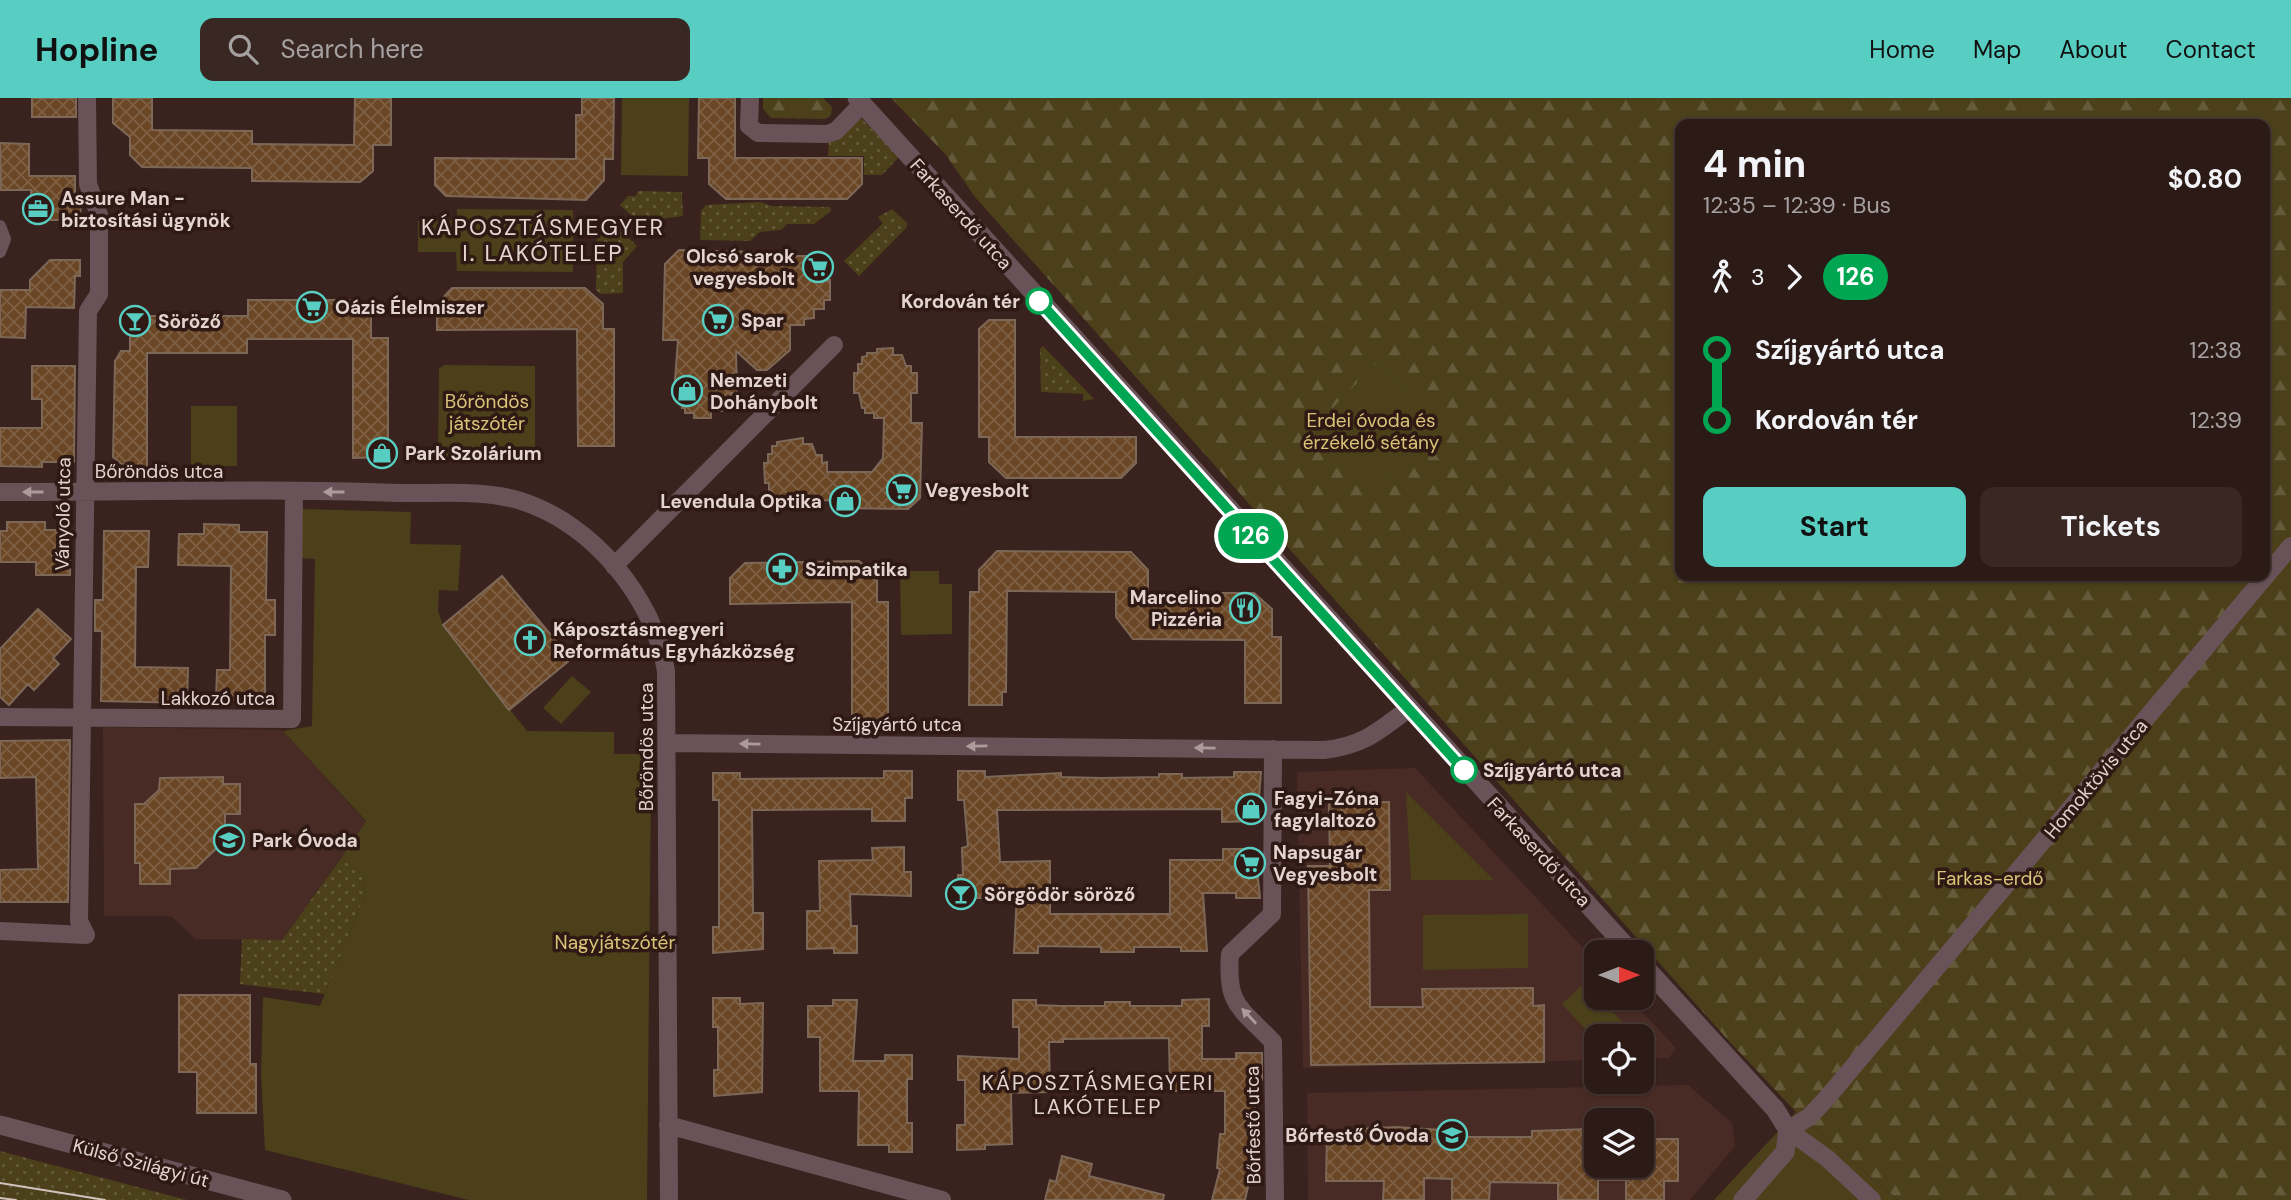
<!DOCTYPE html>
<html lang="en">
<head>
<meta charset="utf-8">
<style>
  :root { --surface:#2c1a16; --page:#382723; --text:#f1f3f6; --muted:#a6a1a1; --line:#483835; --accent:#57cec1 }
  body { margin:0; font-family:"DM Sans",sans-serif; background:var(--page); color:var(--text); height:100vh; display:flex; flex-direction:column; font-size:26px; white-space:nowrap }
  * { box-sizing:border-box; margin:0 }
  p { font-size:23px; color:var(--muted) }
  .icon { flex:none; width:38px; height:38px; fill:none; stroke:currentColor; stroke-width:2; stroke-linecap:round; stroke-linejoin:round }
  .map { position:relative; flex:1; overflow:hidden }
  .details { position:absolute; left:1675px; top:21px; width:595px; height:462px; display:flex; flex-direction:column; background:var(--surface); border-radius:14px; box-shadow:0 2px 5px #0004,0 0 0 2px var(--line) }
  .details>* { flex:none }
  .badge { padding:0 14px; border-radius:23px; font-size:24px; line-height:46px }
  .needle { width:46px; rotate:90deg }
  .controls { position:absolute; left:1584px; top:842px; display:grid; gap:14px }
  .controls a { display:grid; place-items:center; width:70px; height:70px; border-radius:14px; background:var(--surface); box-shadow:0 2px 5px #0004,0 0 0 2px var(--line); font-size:35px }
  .map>.badge { position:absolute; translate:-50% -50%; box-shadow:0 0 0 4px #fff }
  .legs { display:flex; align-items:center; gap:10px; height:77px; padding:0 28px; font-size:23px }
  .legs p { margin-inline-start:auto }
  .summary { display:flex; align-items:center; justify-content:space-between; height:119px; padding:0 28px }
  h1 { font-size:38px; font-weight:700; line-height:52px }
  .button { display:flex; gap:14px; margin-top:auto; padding:14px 28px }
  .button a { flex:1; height:80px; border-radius:14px; background:var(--accent); color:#111; font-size:28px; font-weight:700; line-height:80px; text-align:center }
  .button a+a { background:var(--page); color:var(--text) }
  ul { padding:0 28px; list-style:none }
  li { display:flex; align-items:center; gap:24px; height:70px; font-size:26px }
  li i { display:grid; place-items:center; width:10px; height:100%; margin:0 9px; background:currentColor }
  li i::after { content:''; width:18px; height:18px; margin:-9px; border:5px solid; border-radius:50%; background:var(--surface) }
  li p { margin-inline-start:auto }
  li:first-child i { background:linear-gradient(#0000 50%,currentColor 0) }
  li:last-child i { background:linear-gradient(currentColor 50%,#0000 0) }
  header { display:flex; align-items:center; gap:42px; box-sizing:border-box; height:98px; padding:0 35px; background:var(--accent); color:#111 }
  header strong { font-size:33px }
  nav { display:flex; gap:38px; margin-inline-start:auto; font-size:24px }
  .search { width:490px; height:63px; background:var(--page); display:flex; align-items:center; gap:18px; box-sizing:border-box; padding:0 24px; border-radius:14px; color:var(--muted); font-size:26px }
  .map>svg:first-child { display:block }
</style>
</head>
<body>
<header>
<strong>Hopline</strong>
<div class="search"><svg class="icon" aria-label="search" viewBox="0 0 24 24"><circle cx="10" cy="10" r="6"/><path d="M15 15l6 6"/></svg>Search here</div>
<nav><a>Home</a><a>Map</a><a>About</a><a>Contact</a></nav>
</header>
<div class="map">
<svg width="2291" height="1102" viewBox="0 0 2291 1102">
  <defs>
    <pattern id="grass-dots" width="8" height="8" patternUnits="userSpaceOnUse" patternTransform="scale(1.75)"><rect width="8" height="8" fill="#4b401a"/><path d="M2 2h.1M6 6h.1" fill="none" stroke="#655b3a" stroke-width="1.8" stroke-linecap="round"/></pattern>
    <pattern id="forest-firs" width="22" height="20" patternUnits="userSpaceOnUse" patternTransform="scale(1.75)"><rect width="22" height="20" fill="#4b401a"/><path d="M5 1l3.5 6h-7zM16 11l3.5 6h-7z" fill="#655b3a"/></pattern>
    <pattern id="building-cross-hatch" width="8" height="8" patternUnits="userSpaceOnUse" patternTransform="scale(1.75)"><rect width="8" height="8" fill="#6a4625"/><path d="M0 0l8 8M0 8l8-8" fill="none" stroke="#7f6044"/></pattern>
  </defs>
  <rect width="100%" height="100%" fill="#3a221e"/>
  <path fill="#492b25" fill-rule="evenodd" d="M103,629L282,632L366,724L282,842L195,841L171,818H104Z
    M1415,670L1596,864V900H1629L1676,950L1669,960L1642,961V938H1596V962L1303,970L1297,674Z
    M1688,987L1732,1025L1735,1048L1690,1102H1308L1307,995ZM1596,1022H1642V1068H1596Z"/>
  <path fill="url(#grass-dots)" d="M861,20L899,59L882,77H864V58H828L829,39Z
    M638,93L682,94L683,118L661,121L648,133L620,107L628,98H636Z
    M760,104L772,108L830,109L831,113L814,126H787L781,132L760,134L750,143L700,142L701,113L706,107Z
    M892,111L907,125V129L859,178L844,163L883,125L878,119Z
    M608,120L637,148L623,164V195L600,196L596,192L597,132Z
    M1043,248L1094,301L1083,303V296L1041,294L1040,251Z
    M341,760L363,776L365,797L325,896L240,886L242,841L282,842Z
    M0,1053L187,1102H0Z"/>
  <path fill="url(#forest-firs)" fill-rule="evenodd" d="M763,0H823L832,9L831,17L826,21L771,20L763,11Z
    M891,0H2291V1102H1898L1796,1014L1728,942L975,99L946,57ZM1680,26H2264V478H1680Z"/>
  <path fill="#4b401a" d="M622,0H689L688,78L621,77Z
    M457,111L573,112V174L457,173L456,154H418V123L457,122Z
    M1377,264L1419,301L1433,324L1372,399L1306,338Z
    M444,267L535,268V361L438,360L439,271Z
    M191,308H237V368H191Z
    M301,411L411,414L410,446L461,447L458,493L439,492L438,513L443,527L527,633L614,634V656H648L647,673L651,683L647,1102H469L265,1052L261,977L263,899L320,908L365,797L363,776L341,760L366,723L283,633L312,628L315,461L300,460Z
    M900,473H939V486H952V536L901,537Z
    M572,578L591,594L561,626L543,610Z
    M1406,694L1494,782H1411Z
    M1528,816V870L1423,872V817Z
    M1585,884L1596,900H1600L1625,927L1613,938H1596V943L1562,906Z
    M1796,1014L1898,1102H1714Z"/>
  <path fill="url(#building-cross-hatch)" stroke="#7d6857" stroke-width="2" d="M32,0H76V19H32Z
    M113,0H152V32L252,33V46L354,47L355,0H391V47H373V73L360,84L252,83V70L142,69L130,57V39L113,25Z
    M582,0H614L613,61H604V82L586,102L446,98L435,87V60L576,61V17H582Z
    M699,0H735V60H862V86L847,101H726L709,86V60H698Z
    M0,45L29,46V78H75V103H81L80,122H51L31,104V92H1Z
    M679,152L755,154V162H790V158H806V164H815V168H819V175H824V182H830V202H824V211H814V220L804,221V227H790V252L767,272H757L736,253L737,295H731V304H721L722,313H711V320H694V315H685V310H682L679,295H674L678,242H663L665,166Z
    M50,162H80V178H75L74,210L26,209L25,240L0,239V192H30V182Z
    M452,190H585L603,206V231H614V348H578L577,231L437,232V206Z
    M248,202H354L371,212V240H388V359L353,360V241H247V255H147V371H128L113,359L115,263L121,253H130V228L138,218H248Z
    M989,222H1015V339H1136V365L1121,380H1006L989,364V339H979V231Z
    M893,250V257H902L906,268H911V275H917V295H911V325H922L920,400L908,411L838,410V402L802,403V409H785V404H776L772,393H769V385H765L764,365H768V356H772V348H777V344L803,340V346H812L816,357H822V365L827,364V374H872L883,360L884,320H874V315H865V310H862L859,295H854V275H858V266H862V259L867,258V255H877V251Z
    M32,268H75L74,364H42V369L0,368V330H42V301H32Z
    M7,424H45V432H70V477H36V464H0V433H7Z
    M204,426L239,427V434H267L266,502H275V537H265V603L216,602L217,572H230L231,468L178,467L179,436H204Z
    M104,433H149L148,469H136L135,569L188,570L187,605L101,603L102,533H95V502H103Z
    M997,453L1131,454L1148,472V495H1254L1272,511V539H1281V605H1245V542L1133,541L1116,519V494L1007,493L1006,594H1002V607H969L970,494H979V472Z
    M859,463L877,479V504H888V621H852V504L730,506V480L745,465Z
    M502,478L571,561L509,612L443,527Z
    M38,511L71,541L53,560L59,566L34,592L28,586L9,607L0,599V551Z
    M70,642L68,804H0V772L38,771L36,679L0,680V643Z
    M884,673H912V700H905V723H872V711L752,712L753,815H763V851L713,855V829H719V702H713V675H740V681L884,680Z
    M958,673H985V679L1061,675V679L1101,680L1159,679V676H1182V680L1234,679V674H1261L1257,723L1222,724V711L997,712L1000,764L1050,763V816H1170V762H1223V751H1255L1260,800H1236V795H1203L1207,853H1181V849H1134V854H1101V849L1038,848V855H1014L1017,794H985V800H958V777H963L962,750L968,748L964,702H958Z
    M223,679V686H240V716H225V742L196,770L170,771V786H140V765H135V706H144L159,692L160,680Z
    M1389,704L1390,792H1369L1370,909H1423L1422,891L1533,890V908L1544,907V964L1311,967L1308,768H1330L1329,705Z
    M904,749V774H911V798L850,796L851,828H857V855H834V850L807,851V813H820L819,763L873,762L872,750Z
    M179,897H250V966H256V1015H197V974H179Z
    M713,900H740V906L763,905L762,994L714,998V972H718V929H713Z
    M1209,901V928H1202V961H1236V955H1262V982H1255V1059L1245,1102H1212L1220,1071L1217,1070L1220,1036H1225V993H1170L1169,940L1063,941V944H1049L1050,994L1011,995L1012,1046L985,1047V1051L957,1052V1027H965V982H958V958L1019,961V929H1013V902H1036V907L1062,908H1105V904H1130V908H1182V902Z
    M833,902H857L853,963H885V957H912V981H907V1025H912V1054H889V1047H858L859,993H820V939H808V908H833Z
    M1395,1029L1458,1033V1039H1532V1033L1589,1031V1040L1596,1041V1068H1642V1041H1678V1083H1664V1102H1626V1082H1598V1102H1558V1085L1490,1084L1489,1102H1452V1081L1424,1080V1102H1383L1384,1083H1326L1327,1037L1358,1038V1031Z
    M1062,1058L1092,1066L1089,1078L1164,1097L1163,1102H1045L1050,1082L1056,1084Z"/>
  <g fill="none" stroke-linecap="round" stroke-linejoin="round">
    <path stroke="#695358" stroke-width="12" d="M0,128L5,141L0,154"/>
    <path stroke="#695358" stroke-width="18" d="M750,0L749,28L758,35L827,36L836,33L862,6
      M0,394C133,394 266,390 399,395C438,396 482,391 521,403C593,426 654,500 666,573L669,1102
      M614,468L834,247
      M0,619L292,621L294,394
      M668,645L1324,652C1362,648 1378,634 1408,611
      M1273,651L1272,816L1230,856C1226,908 1240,909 1273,944L1275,1102
      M0,833L86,837L79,823L88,213L99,196V117L88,86L87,0
      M668,1027L942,1102
      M1872,1102L1828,1061L1788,1032L1809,1019L1826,1001L2291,448"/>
    <path stroke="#695358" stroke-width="19" d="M857,0L1631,854
      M1642,866L1775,1011L1788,1032L1785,1054L1743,1102
      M0,1027L282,1102"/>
    <path stroke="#d3c2be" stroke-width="2" d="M0,1085L105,1102
      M0,1100L16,1102"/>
  </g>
  <defs><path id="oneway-solid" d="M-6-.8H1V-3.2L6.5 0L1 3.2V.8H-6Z" transform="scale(1.75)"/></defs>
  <g fill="#ad9a9a">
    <use href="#oneway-solid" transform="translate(33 394) rotate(180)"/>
    <use href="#oneway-solid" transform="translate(334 394) rotate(-180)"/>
    <use href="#oneway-solid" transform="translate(750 646) rotate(-179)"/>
    <use href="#oneway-solid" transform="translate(977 648) rotate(179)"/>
    <use href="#oneway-solid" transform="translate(1205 650) rotate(-179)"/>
    <use href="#oneway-solid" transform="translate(1249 918) rotate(-133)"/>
  </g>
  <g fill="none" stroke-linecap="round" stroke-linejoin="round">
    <g stroke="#fff" stroke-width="16">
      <path id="line-1" d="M1039,203L1464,672"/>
    </g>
    <use href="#line-1" stroke="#00a651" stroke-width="10"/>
  </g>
  <defs>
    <g id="office-ring" transform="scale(1.575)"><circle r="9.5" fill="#2f1914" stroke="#57cec1" stroke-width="1.5"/><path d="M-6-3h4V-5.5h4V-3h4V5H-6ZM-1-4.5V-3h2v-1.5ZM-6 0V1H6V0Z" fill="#57cec1"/></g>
    <g id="supermarket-ring" transform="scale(1.575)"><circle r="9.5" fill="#2f1914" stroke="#57cec1" stroke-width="1.5"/><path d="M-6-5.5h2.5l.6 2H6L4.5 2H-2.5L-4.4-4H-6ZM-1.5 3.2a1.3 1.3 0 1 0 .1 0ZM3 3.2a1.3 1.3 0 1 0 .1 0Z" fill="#57cec1"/></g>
    <g id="bar-ring" transform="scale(1.575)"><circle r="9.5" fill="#2f1914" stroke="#57cec1" stroke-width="1.5"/><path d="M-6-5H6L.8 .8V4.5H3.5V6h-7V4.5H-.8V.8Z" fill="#57cec1"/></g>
    <g id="shop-ring" transform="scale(1.575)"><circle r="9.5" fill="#2f1914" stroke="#57cec1" stroke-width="1.5"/><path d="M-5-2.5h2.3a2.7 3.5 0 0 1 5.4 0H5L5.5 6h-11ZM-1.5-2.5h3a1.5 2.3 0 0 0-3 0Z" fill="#57cec1"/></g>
    <g id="pharmacy-ring" transform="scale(1.575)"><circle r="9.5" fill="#2f1914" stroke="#57cec1" stroke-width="1.5"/><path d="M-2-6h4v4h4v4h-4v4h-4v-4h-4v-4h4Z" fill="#57cec1"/></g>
    <g id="restaurant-ring" transform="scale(1.575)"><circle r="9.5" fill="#2f1914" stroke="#57cec1" stroke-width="1.5"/><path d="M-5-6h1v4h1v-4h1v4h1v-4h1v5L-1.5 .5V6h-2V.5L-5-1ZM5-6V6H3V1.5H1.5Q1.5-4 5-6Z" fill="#57cec1"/></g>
    <g id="church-ring" transform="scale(1.575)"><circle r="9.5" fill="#2f1914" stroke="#57cec1" stroke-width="1.5"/><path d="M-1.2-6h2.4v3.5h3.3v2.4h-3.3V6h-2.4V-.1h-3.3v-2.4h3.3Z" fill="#57cec1"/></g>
    <g id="school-ring" transform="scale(1.575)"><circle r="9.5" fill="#2f1914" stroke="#57cec1" stroke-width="1.5"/><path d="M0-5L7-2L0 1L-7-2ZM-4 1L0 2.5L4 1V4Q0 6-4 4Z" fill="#57cec1"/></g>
  </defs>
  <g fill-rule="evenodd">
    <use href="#office-ring" x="38" y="111"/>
    <use href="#supermarket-ring" x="818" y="169"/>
    <use href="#supermarket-ring" x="312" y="209"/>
    <use href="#supermarket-ring" x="718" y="222"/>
    <use href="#bar-ring" x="135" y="223"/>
    <use href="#shop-ring" x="687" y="293"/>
    <use href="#shop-ring" x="382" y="355"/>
    <use href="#supermarket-ring" x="902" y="392"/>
    <use href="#shop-ring" x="845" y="403"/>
    <use href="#pharmacy-ring" x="782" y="471"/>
    <use href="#restaurant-ring" x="1245" y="510"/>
    <use href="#church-ring" x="530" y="542"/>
    <use href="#shop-ring" x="1251" y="711"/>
    <use href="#school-ring" x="229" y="742"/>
    <use href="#supermarket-ring" x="1250" y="765"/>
    <use href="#bar-ring" x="961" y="796"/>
    <use href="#school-ring" x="1452" y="1037"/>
  </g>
  <g fill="#fff" stroke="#00a651" stroke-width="3.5">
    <circle cx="1039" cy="203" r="12"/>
    <circle cx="1464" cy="672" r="12"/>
  </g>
  <g text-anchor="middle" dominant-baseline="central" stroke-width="7" stroke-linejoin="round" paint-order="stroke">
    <g font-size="19" font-weight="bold" fill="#e4d4d0" stroke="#2f1914" text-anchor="start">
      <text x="61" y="100">Assure Man -<tspan x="61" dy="22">biztosítási ügynök</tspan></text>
      <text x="795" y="158" text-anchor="end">Olcsó sarok<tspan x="795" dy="22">vegyesbolt</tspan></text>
      <text x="335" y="209">Oázis Élelmiszer</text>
      <text x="741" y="222">Spar</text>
      <text x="158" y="223">Söröző</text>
      <text x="710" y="282">Nemzeti<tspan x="710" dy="22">Dohánybolt</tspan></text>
      <text x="405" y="355">Park Szolárium</text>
      <text x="925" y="392">Vegyesbolt</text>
      <text x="822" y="403" text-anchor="end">Levendula Optika</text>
      <text x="805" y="471">Szimpatika</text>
      <text x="1222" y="499" text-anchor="end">Marcelino<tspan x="1222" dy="22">Pizzéria</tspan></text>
      <text x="553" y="531">Káposztásmegyeri<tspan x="553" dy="22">Református Egyházközség</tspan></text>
      <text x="1274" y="700">Fagyi-Zóna<tspan x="1274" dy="22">fagylaltozó</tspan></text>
      <text x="252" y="742">Park Óvoda</text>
      <text x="1273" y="754">Napsugár<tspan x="1273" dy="22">Vegyesbolt</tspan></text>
      <text x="984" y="796">Sörgödör söröző</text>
      <text x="1429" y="1037" text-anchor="end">Bőrfestő Óvoda</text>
    </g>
    <g font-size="19" fill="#e4d4d0" stroke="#2f1914">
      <text transform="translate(961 116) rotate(48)">Farkaserdő utca</text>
      <text x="159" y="373">Bőröndös utca</text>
      <text transform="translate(63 416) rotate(-89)">Ványoló utca</text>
      <text x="218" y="600">Lakkozó utca</text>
      <text x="897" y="626">Szíjgyártó utca</text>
      <text transform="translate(646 649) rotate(-90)">Bőröndös utca</text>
      <text transform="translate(2096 681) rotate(-50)">Homoktövis utca</text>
      <text transform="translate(1539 754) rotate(47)">Farkaserdő utca</text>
      <text transform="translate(1253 1027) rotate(-91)">Bőrfestő utca</text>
      <text transform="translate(141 1065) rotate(15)">Külső Szilágyi út</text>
    </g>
    <g font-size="19" font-weight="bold" fill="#e4d4d0" stroke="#2f1914" text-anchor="end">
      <text x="1020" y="203">Kordován tér</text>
      <text x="1483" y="672" text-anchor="start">Szíjgyártó utca</text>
    </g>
    <g font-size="19" fill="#dac478" stroke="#2f1914">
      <text x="487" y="303">Bőröndös<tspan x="487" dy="22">játszótér</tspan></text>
      <text x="1371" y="322">Erdei óvoda és<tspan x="1371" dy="22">érzékelő sétány</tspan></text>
      <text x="1990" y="780">Farkas-erdő</text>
      <text x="615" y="844">Nagyjátszótér</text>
    </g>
    <g font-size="21" letter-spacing="2" fill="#e4d4d0" stroke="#2f1914">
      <text x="1098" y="985">KÁPOSZTÁSMEGYERI<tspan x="1098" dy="24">LAKÓTELEP</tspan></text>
    </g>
    <g font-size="23" letter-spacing="2" fill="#e4d4d0" stroke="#2f1914">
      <text x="543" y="129">KÁPOSZTÁSMEGYER<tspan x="543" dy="26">I. LAKÓTELEP</tspan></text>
    </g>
  </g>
</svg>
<div class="controls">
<a><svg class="needle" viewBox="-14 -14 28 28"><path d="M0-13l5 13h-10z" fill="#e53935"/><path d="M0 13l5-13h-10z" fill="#a6a1a1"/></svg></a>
<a><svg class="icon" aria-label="locate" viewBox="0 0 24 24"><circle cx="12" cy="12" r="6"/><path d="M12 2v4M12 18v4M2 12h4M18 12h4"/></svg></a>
<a><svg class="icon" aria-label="layers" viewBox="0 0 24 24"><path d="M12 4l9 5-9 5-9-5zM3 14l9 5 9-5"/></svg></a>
</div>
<b class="badge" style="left:1251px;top:438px;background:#00a651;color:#fff">126</b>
<section class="details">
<div class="summary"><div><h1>4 min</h1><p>12:35 – 12:39 · Bus</p></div><b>$0.80</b></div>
<div class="legs"><svg class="icon" aria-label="walk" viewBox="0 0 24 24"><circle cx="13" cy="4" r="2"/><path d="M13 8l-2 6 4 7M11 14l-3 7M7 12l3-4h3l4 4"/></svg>3<svg class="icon" aria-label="forward" viewBox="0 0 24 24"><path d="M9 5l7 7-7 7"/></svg><b class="badge" style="background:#00a651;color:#fff">126</b></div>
<ul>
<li><i style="color:#00a651"></i><b>Szíjgyártó utca</b><p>12:38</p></li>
<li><i style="color:#00a651"></i><b>Kordován tér</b><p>12:39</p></li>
</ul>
<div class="button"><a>Start</a><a>Tickets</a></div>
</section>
</div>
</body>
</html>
